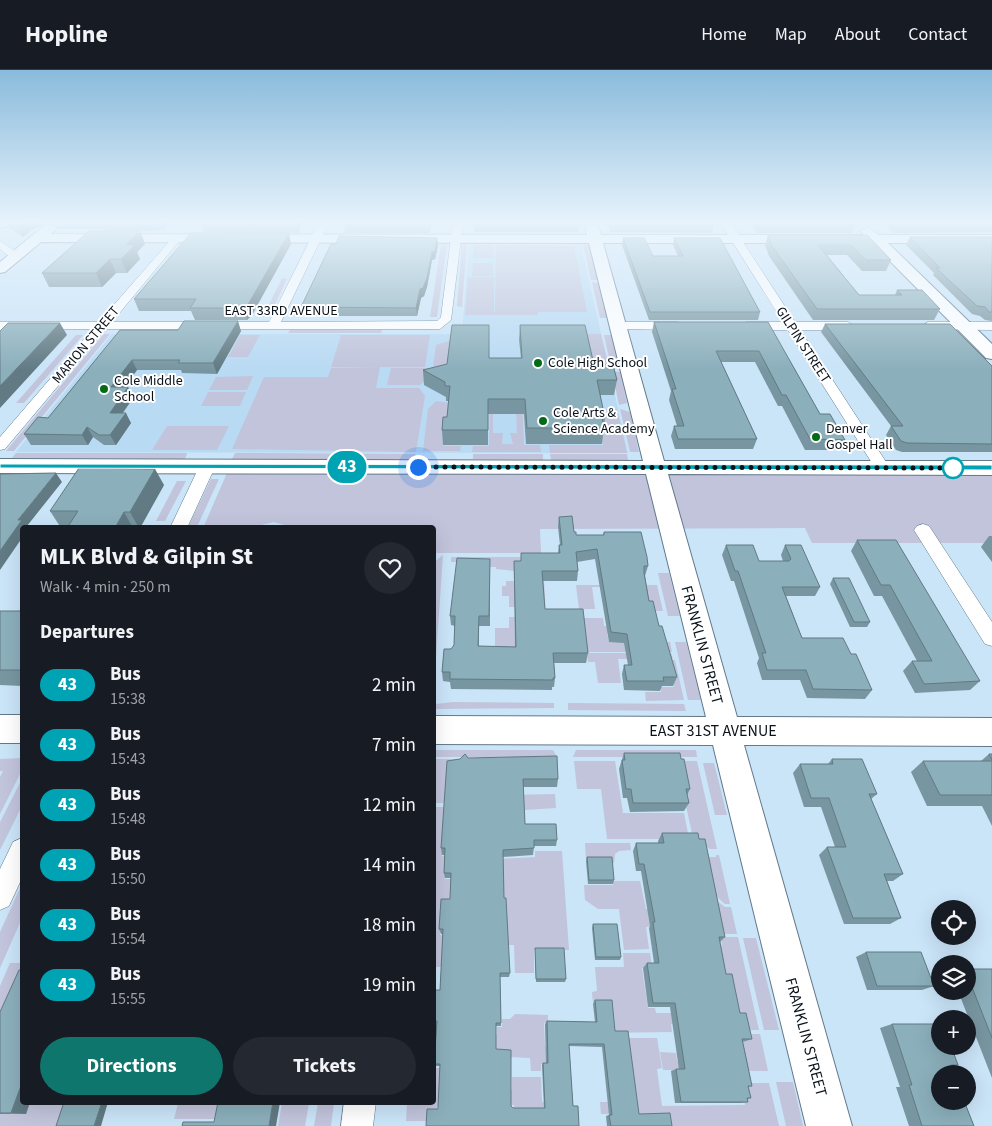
<!DOCTYPE html>
<html lang="en">
<head>
<meta charset="utf-8">
<style>
  :root { --surface:#171b24; --page:#242831; --text:#f1f3f6; --muted:#9ea1a6; --line:#363941; --accent:#0f766e }
  body { margin:0; font-family:"Source Sans 3",sans-serif; background:var(--page); color:var(--text); height:100vh; display:flex; flex-direction:column; font-size:19px; white-space:nowrap }
  * { box-sizing:border-box; margin:0 }
  p { font-size:16px; color:var(--muted) }
  .icon { flex:none; width:28px; height:28px; fill:none; stroke:currentColor; stroke-width:2; stroke-linecap:round; stroke-linejoin:round }
  .map { position:relative; flex:1; overflow:hidden }
  .drawer { position:absolute; left:20px; top:455px; width:416px; height:580px; display:flex; flex-direction:column; background:var(--surface); border-radius:5px; box-shadow:0 5px 20px #0002 }
  .drawer>* { flex:none }
  .badge { padding:0 10px; border-radius:16px; font-size:18px; line-height:32px }
  .buttons { position:absolute; left:931px; top:830px; display:grid; gap:10px }
  .buttons a { display:grid; place-items:center; width:45px; height:45px; border-radius:50%; background:var(--surface); box-shadow:0 5px 20px #0002; font-size:25px }
  .you { position:absolute; width:25px; height:25px; margin:-12px; border:4px solid #fff; border-radius:50%; background:#1a73e8; box-shadow:0 0 0 8px #1a73e833 }
  .map>.badge { position:absolute; translate:-50% -50%; box-shadow:0 0 0 2px #fff }
  h2 { padding:0 20px; font-size:19px; line-height:45px }
  .round { display:grid; place-items:center; flex:none; width:52px; height:52px; border-radius:26px; background:var(--page) }
  .summary { display:flex; align-items:center; justify-content:space-between; height:85px; padding:0 20px }
  h1 { font-size:24px; font-weight:700; line-height:38px }
  .cta { display:flex; gap:10px; margin-top:auto; padding:10px 20px }
  .cta a { flex:1; height:58px; border-radius:30px; background:var(--accent); color:#fff; font-size:20px; font-weight:700; line-height:58px; text-align:center }
  .cta a+a { background:var(--page); color:var(--text) }
  ul { padding:0; list-style:none }
  li { display:flex; align-items:center; gap:15px; height:60px; padding:0 20px }
  li div { flex:1 }
  li b { display:block; font-size:19px }
  li em { font-style:normal }
  li .badge { min-width:55px; font-weight:700; text-align:center }
  header { display:flex; align-items:center; gap:30px; box-sizing:border-box; height:70px; padding:0 25px; background:var(--surface); border-bottom:1px solid var(--line) }
  header strong { font-size:24px }
  nav { display:flex; gap:28px; margin-inline-start:auto; font-size:18px }
  .map>svg:first-child { display:block }
</style>
</head>
<body>
<header>
<strong>Hopline</strong>
<nav><a>Home</a><a>Map</a><a>About</a><a>Contact</a></nav>
</header>
<div class="map">
<svg width="992" height="1056" viewBox="0 0 992 1056">
  <rect width="100%" height="100%" fill="#cae4f8"/>
  <path fill="#b9daf3" d="M469,174L581,175L628,383L16,382L112,264H462Z"/>
  <path fill="#c1c4db" d="M441,174H447L437,247H430Z
    M462,174H467L462,237L457,236Z
    M583,174H589L598,210H591Z
    M474,175H493V188H473Z
    M496,175L574,176L587,242H538V245H465L468,207H494V242H495Z
    M473,193H493V206H472Z
    M282,208L287,209L269,247H263Z
    M592,212L599,213L607,248H600Z
    M290,260H382L381,263H288Z
    M104,264H110L14,381H6Z
    M539,264H601L609,297H590Z
    M76,265H83L24,333H16Z
    M240,265H260L248,287H228Z
    M341,265H430L425,297H331Z
    M604,265H611L618,295L611,297Z
    M452,270V303L439,304L433,296L436,275Z
    M380,297L376,318H419L425,326L416,382L232,379L264,307H328L331,298Z
    M391,298H428L427,309L420,315H387Z
    M612,301L620,302L627,333L619,335Z
    M253,306L247,320H209L216,307Z
    M208,322H246L240,336H201Z
    M436,331L449,333L447,361L444,362L443,376H461L460,381H423L428,339Z
    M522,331L524,375H540L541,382H472L473,376H489L490,332L493,343V363H503L502,374H513L510,363H517L516,337Z
    M590,339H617L627,383H550L549,375H603L601,364H607L606,357H600Z
    M620,339L630,342L639,382H630Z
    M167,356H229L217,380H152Z
    M16,383H187L185,389L12,388Z
    M235,383L416,384L415,389H232Z
    M473,384H543V390L473,389Z
    M550,384H627L628,390H551Z
    M227,403L992,404V473H812L805,458L540,459L541,483H434V458H294L274,452L253,457L203,458Z
    M211,409H219L197,457H188Z
    M177,411H186L165,451H156Z
    M443,485L434,616V492Z
    M451,487H535L515,501L496,499V497H456V492H451Z
    M658,503H669L680,546H668Z
    M506,511H544L545,527H520V537H509V526H502V516H506Z
    M576,515H625V517H592L595,539H579Z
    M628,515H657L663,541H651Z
    M509,547H521L549,585L495,578V558H509Z
    M580,548H603L604,556H612L615,562L607,563L609,572H670L672,582H586Z
    M675,572H686L701,630H688Z
    M587,583H671L673,589H618L621,613H598L595,592H588Z
    M668,590H675L684,630L646,631L645,622H661V617H674Z
    M453,632L554,633V638L435,639L436,634Z
    M568,633L684,634L686,641L568,640Z
    M434,680H553L557,687H434Z
    M576,680H696L697,687H573Z
    M22,688V700L0,744V707L3,701H0V689Z
    M434,689H515L510,725L555,724L556,738L524,740V729L444,727V733H434Z
    M574,691H615L623,743H684L689,769H607L601,719H577Z
    M681,691H697L717,779H710L693,768L685,731L689,730Z
    M703,693H714L727,745H715Z
    M22,709V736L0,780V752Z
    M434,737H444L442,786H451L445,795V809L504,810V796L497,797V789L535,787V781H562L569,880H534V903H515L514,875H497L507,859L506,833L442,834L440,865H496L441,897H434Z
    M585,773H630L631,780L619,781L615,784L614,793L586,790Z
    M716,785H719L730,834H725L714,824L703,787H716Z
    M613,811H640L646,839L651,840L658,856L646,857L649,879L624,880L619,839H598L585,830L584,815H613Z
    M22,814V848L0,898V862Z
    M714,829L725,837H731L737,864H717Z
    M720,867H738L759,960H745L716,885L722,874Z
    M743,868H756L779,960H764Z
    M623,883H650L652,897L642,898L648,938H655L656,943H679L681,954H671L672,962L597,963L610,933H593L592,922L597,921L595,897H624Z
    M10,893H22V1032L69,1033L61,1056H0V916Z
    M515,944L548,945V952L544,953L545,976L550,977L551,994H541V1001H531L530,988L511,987V981L494,980V965H497V957H502V949H510Z
    M746,964H760L768,1001L663,1000L660,982L676,983L677,991H739Z
    M627,968H657L662,998L657,999L662,1036L745,1035L743,1020L745,1013H769L779,1056H629L628,1044H601L600,1032H634Z
    M434,988V998H440L461,1036H437V1039H428L427,1051H406L407,1033L434,1032Z
    M512,1007H541L542,1032L550,1033L544,1038H514V1035L462,1036L480,1020H512Z
    M776,1012H793L803,1056H786Z
    M178,1033H224L221,1049H174Z
    M282,1033H309L305,1056H278Z
    M318,1033H334L331,1056H314Z"/>
  <g fill="none" stroke-linecap="round" stroke-linejoin="round">
    <g stroke="#62798b" stroke-width="1">
      <path id="street" d="M319,152H329L281,252L437,251L441,247L453,152H463L451,250L440,259H106L5,379L0,380V367L93,259L0,260V252H99L174,166H180V170L112,252H269Z
        M720,152H730L795,252H848L854,256L848,260H800L890,398L887,401H877L788,260H746L740,256L746,252H783Z
        M0,171L19,184V188H11L0,179Z
        M619,252H678L684,256L678,260L615,259L613,256Z
        M928,252H992V260L924,259L922,256Z
        M207,392L215,397L187,458H170L199,397Z
        M923,454L929,456L992,552V576L985,574L914,460L917,456Z
        M22,768V808L9,836L0,840V799L13,772Z
        M344,1032H376L373,1056H341Z"/>
    </g>
    <g stroke="#62798b" stroke-width="2">
      <path id="secondary" d="M0,152H14L13,155L0,158Z
        M585,152H597L601,165H864L861,161L868,157L879,165H992V173H888L992,274V289L986,288L872,173H603L664,391H992V405L668,404L737,647L992,648V676L744,675L852,1056H806L713,675L434,674V646L706,647L646,404L0,403V389L643,391L589,173L41,172L5,202L0,203V192L45,155L50,154L57,158L51,164L587,165Z
        M0,645H22V673H0Z"/>
    </g>
    <use href="#street" fill="#fff" fill-rule="evenodd"/>
    <use href="#secondary" fill="#fff" fill-rule="evenodd"/>
  </g>
  <path fill="#7896a1" d="M8,152H170L163,160L140,161L145,174L137,182L140,189L127,203H116L102,217H49L42,203L106,161L105,159H58L57,156L50,152L33,159L23,167L10,158Z
    M203,152H303L298,163L204,162L201,154Z
    M342,152H433L429,163H345L344,154H342Z
    M474,152H579L578,162H474Z
    M607,152H711L714,156L712,163L610,162Z
    M748,152H852L855,155L852,163H757Z
    M882,152H992V162L894,163Z
    M768,165H867L891,190L886,201H862L847,185H827L859,225H895L897,220L940,239L934,250H813L769,186L765,175Z
    M910,167H992V251L985,250L980,246L972,244L933,205L934,203L906,175Z
    M437,168L438,176L435,189L432,190L427,217L424,226L421,228L417,246H303L301,237Z
    M623,168L653,186H678L673,175L674,168L760,242L758,250H649L622,175Z
    M291,174L252,245L247,250H195L191,241H139L134,229Z
    M654,252H768L820,344L845,370L840,380H805L782,336H778L755,292H721L757,369L753,379H675L671,366L674,356H677L669,330L671,321L652,262Z
    M825,254L992,296V382H902L896,380L886,365L891,356L821,262Z
    M520,255L594,295L617,310L614,325H600L605,348L602,374H526L524,344H488V375H443L442,360L447,347L449,331H446V327L424,315L423,300L489,288H521L519,270Z
    M120,260L241,261L217,304L182,303L181,300H137L124,317L133,328L123,343L131,353L116,375H104L93,367L88,375H31L24,364L48,348Z
    M164,415L140,458H61L50,441Z
    M559,447L576,465H603L604,462L648,496L645,506L649,531L677,607L673,616H662L660,621L624,620L622,604L624,595H628L624,573L609,572L595,489L577,492L578,501L577,511H543L545,539L588,583L586,593H554L555,608L554,617H552V620L451,619L450,612L443,611L442,602L454,575L455,556L451,555L450,546L490,489V556H479V576L515,577L514,491H521V483H558L559,475H560L558,457Z
    M989,466H992V492L981,477Z
    M857,470L980,611L970,620L915,623L903,601L912,591H917L882,526H874L851,481Z
    M726,475L759,491H783L781,485L785,475L820,517L815,526H786L802,568L851,584L872,620L865,629L807,628L800,610H762L757,593L759,588L734,511H731L722,485Z
    M833,508L870,552L867,557H850L830,514Z
    M22,537V616L0,615V541H20Z
    M624,683L681,689L690,719L687,725L689,733L684,741L630,742L627,728H623L619,699Z
    M989,684H992V756L982,736H927L911,702L923,691H981Z
    M468,688L558,709L557,717H523L525,754L557,770L556,776H534L533,785L503,787L504,828L510,903L509,907H500L501,956H496V979L511,1036L513,1038H544L542,995L543,993H546L545,954L547,951L595,952L593,934L595,930L615,961L639,1044L672,1056H607L606,1046L609,1045L602,977L569,976L573,1036L579,1056L438,1039L440,996H436L434,994L436,954H435L434,951L440,920L443,864H441L439,859L450,829L451,808H445L444,803L445,785H442L441,778Z
    M832,689L877,724L871,729L903,804L893,811H887L901,848L890,854H844L819,785L827,777H835L821,737H804L793,703L800,694H828Z
    M662,763L725,867L720,872L726,904L740,943L752,969L743,972L752,1016L748,1017L751,1028L747,1029L748,1032L740,1033H675L671,1001L676,999H679L670,937H648L643,898L647,893H654L649,858L650,856L641,801H636L633,781L636,773H658V771Z
    M587,787L614,810L613,814H588L586,791Z
    M593,854L621,887L620,890H595L592,858Z
    M535,878L566,909L565,912H536Z
    M866,882L934,916L922,920H867L856,887Z
    M968,899H992V1008L958,921H968Z
    M0,942L22,1032H30L26,1044H0Z
    M892,954L958,995L951,996L974,1056H909L896,1017H900L880,958Z
    M148,1032H177V1033Z"/>
  <path fill="#617a83" d="M24,152H50L33,159L23,167L18,157Z
    M160,152H170L163,160Z
    M297,152H303L298,163L296,155Z
    M430,152H433L429,163V155Z
    M140,161L145,174L137,182L140,189L127,203L121,189L126,175Z
    M289,163L291,174L252,245L247,250L244,238Z
    M437,168L438,176L435,189L432,190L427,217L424,226L421,228L417,246L416,238L420,219L432,182Z
    M110,189L116,203L102,217L96,203Z
    M238,251L241,261L217,304L213,293Z
    M60,253L67,265L0,338V316Z
    M132,290L137,300L117,328L111,317Z
    M128,317L133,328L115,353L110,343Z
    M126,343L131,353L116,375L110,365Z
    M87,357L93,367L88,375L82,365Z
    M155,399L164,415L140,458H139L130,442Z
    M56,403L62,412L27,456L28,458H22V468L0,500V481L18,450Z
    M124,442L133,458H115Z
    M22,1013V1032H30L26,1044L11,1043Z
    M102,1032H108L101,1056H94Z
    M273,1032H280L276,1056H269Z"/>
  <path fill="#8bafbb" stroke="#617a83" d="M11,152H24L18,157Z
    M203,152H297L296,155L201,154Z
    M345,152H430L429,155H344Z
    M610,152H711L714,156H610Z
    M756,152H852L855,155H759Z
    M894,152H992V154L897,155Z
    M89,161H140L126,175H135L121,189H110L96,203H42Z
    M191,163H289L249,233L244,238H190L196,229H134Z
    M768,165H867L891,190H866L851,175H818L859,225H902L897,220H922L940,239H817L772,176Z
    M339,166L437,168L435,181L432,182L427,208L423,218L420,219L416,238L301,237L331,174H336Z
    M910,167H992V242H989L985,237L977,236L936,198H940Z
    M623,168H644L653,186H683L674,168H720L760,242H650Z
    M184,251H238L213,293H178L180,290H132L111,317H128L110,343H126L110,365H99L87,357L82,365L24,364L38,347L48,348L120,260H178Z
    M654,252H768L820,344H830L845,370L810,369L786,325H782L759,281H716L757,369H678L674,356H684L672,319H676Z
    M8,253H60L0,316V261Z
    M825,254H950L992,296V374L907,373L901,371L891,356H903Z
    M452,255H489V288H522L520,255H585L594,295H613L617,310H597L605,348H602L604,358H527L525,329H488V360H442L443,347H447L450,316H445V312L423,300L447,294Z
    M79,398L155,399L130,442H124L115,458H67L78,441H50Z
    M56,403L18,450H22L0,481V404Z
    M572,446L574,462H576V465H604V462H641L647,487L648,496H644V503L649,531H653L659,556H662L677,607H663L664,611H627L624,595H632L627,564L611,562L597,479L576,482L578,501H542L545,539H583L588,583H553L555,608H553V610L450,609V602H442L444,579H451L454,575L455,546H450L457,488L490,489L489,546H479L478,576L516,577L514,491H521V483H560L559,475H562L559,447Z
    M857,470H896L980,611L924,614L912,591H932L890,515H881Z
    M726,475H753L759,491H789L791,489L785,475H801L820,517H782L802,568H843L851,584H856L872,620L813,619L806,600H767L762,583H766L738,501H735Z
    M833,508H849L870,552H854Z
    M22,537V600H0V541H20Z
    M624,683H680L681,689H684L690,719H686L689,733H633L631,719H626L622,690H625Z
    M465,684L468,688L557,686L558,709H523L525,754H556L557,770H534V778L503,780L504,828H506L510,903H500L501,953H496V979L511,980V1036L513,1038H545L543,993H548L547,951L597,952L595,930H612L615,961H628L639,1044L670,1043L672,1056H611L609,1045H612L604,974H569L573,1036H578L579,1056H426L427,1039H438V1036L440,994H434L437,951H434L435,920H440L443,859H439L441,829H450L451,803H444L445,778H441L447,691L460,689Z
    M989,684H992V690Z
    M832,689H862L877,724H869L903,804H884L901,848H853L827,777H846L829,728H811L800,694H833Z
    M923,691H992V725H940Z
    M662,763H698L699,769H705L725,867H719L726,904H732L740,943H746L752,969H742L752,1016H748L751,1028H747L748,1032H681L676,999H685L675,933H653L647,893H659L653,852H655L644,794H639L636,773H664Z
    M587,787H612L614,810H589Z
    M593,854H617L621,887H596Z
    M535,878H564L566,909H536Z
    M866,882H921L934,916H877Z
    M968,899H992V968L968,907Z
    M19,900H22V1013L11,1043H0V942Z
    M892,954H940V976H951L958,995H951L954,1004H940V1031H964L974,1056H922L909,1015H912Z
    M64,1032H102L94,1056H56Z
    M218,1032H273L269,1056H182L183,1052H214Z"/>
  <linearGradient id="sky" x2="0" y2="1"><stop stop-color="#8abbdc"/><stop offset="0.51" stop-color="#e7f3fc"/><stop offset="1" stop-color="#e7f3fc" stop-opacity="0"/></linearGradient>
  <rect width="992" height="300" fill="url(#sky)"/>
  <path fill="#00a3b4" stroke="#fff" d="M0,394L992,395V400L0,398Z"/>
  <g fill="none" stroke-linecap="round" stroke-linejoin="round">
    <path stroke="#091219" stroke-width="5" stroke-dasharray="0 9" d="M418,397L955,398H953"/>
  </g>
  <g fill="#026b18" stroke="#fff" stroke-width="2">
    <circle cx="538" cy="293" r="5"/>
    <circle cx="104" cy="319" r="5"/>
    <circle cx="543" cy="351" r="5"/>
    <circle cx="816" cy="367" r="5"/>
  </g>
  <circle fill="#fff" stroke="#00a3b4" stroke-width="2.5" cx="953" cy="398" r="10"/>
  <g text-anchor="middle" dominant-baseline="central" stroke-width="4" stroke-linejoin="round" paint-order="stroke">
    <g font-size="14" fill="#091219" stroke="#fff">
      <text x="281" y="241">EAST 33RD AVENUE</text>
      <text transform="translate(86 275) rotate(-50)">MARION STREET</text>
      <text transform="translate(803 275) rotate(57)">GILPIN STREET</text>
    </g>
    <g font-size="14" fill="#091219" stroke="#fff" text-anchor="start">
      <text x="548" y="293">Cole High School</text>
      <text x="114" y="311">Cole Middle<tspan x="114" dy="16">School</tspan></text>
      <text x="553" y="343">Cole Arts &amp;<tspan x="553" dy="16">Science Academy</tspan></text>
      <text x="826" y="359">Denver<tspan x="826" dy="16">Gospel Hall</tspan></text>
    </g>
    <g font-size="16" fill="#091219" stroke="#fff">
      <text transform="translate(702 575) rotate(75)">FRANKLIN STREET</text>
      <text x="713" y="661">EAST 31ST AVENUE</text>
      <text transform="translate(806 967) rotate(75)">FRANKLIN STREET</text>
    </g>
  </g>
</svg>
<div class="buttons">
<a><svg class="icon" aria-label="locate" viewBox="0 0 24 24"><circle cx="12" cy="12" r="6"/><path d="M12 2v4M12 18v4M2 12h4M18 12h4"/></svg></a>
<a><svg class="icon" aria-label="layers" viewBox="0 0 24 24"><path d="M12 4l9 5-9 5-9-5zM3 14l9 5 9-5"/></svg></a>
<a>+</a>
<a>−</a>
</div>
<div class="you" style="left:418px;top:397px"></div>
<b class="badge" style="left:347px;top:397px;background:#00a3b4;color:#fff">43</b>
<section class="drawer">
<div class="summary"><div><h1>MLK Blvd &amp; Gilpin St</h1><p>Walk · 4 min · 250 m</p></div><a class="round"><svg class="icon" aria-label="heart" viewBox="0 0 24 24"><path d="M12 20l-8-8c-3-5 5-10 8-4 3-6 11-1 8 4z"/></svg></a></div>
<h2>Departures</h2>
<ul>
<li><span class="badge" style="background:#00a3b4;color:#fff">43</span><div><b>Bus</b><p>15:38</p></div><em>2 min</em></li>
<li><span class="badge" style="background:#00a3b4;color:#fff">43</span><div><b>Bus</b><p>15:43</p></div><em>7 min</em></li>
<li><span class="badge" style="background:#00a3b4;color:#fff">43</span><div><b>Bus</b><p>15:48</p></div><em>12 min</em></li>
<li><span class="badge" style="background:#00a3b4;color:#fff">43</span><div><b>Bus</b><p>15:50</p></div><em>14 min</em></li>
<li><span class="badge" style="background:#00a3b4;color:#fff">43</span><div><b>Bus</b><p>15:54</p></div><em>18 min</em></li>
<li><span class="badge" style="background:#00a3b4;color:#fff">43</span><div><b>Bus</b><p>15:55</p></div><em>19 min</em></li>
</ul>
<div class="cta"><a>Directions</a><a>Tickets</a></div>
</section>
</div>
</body>
</html>
